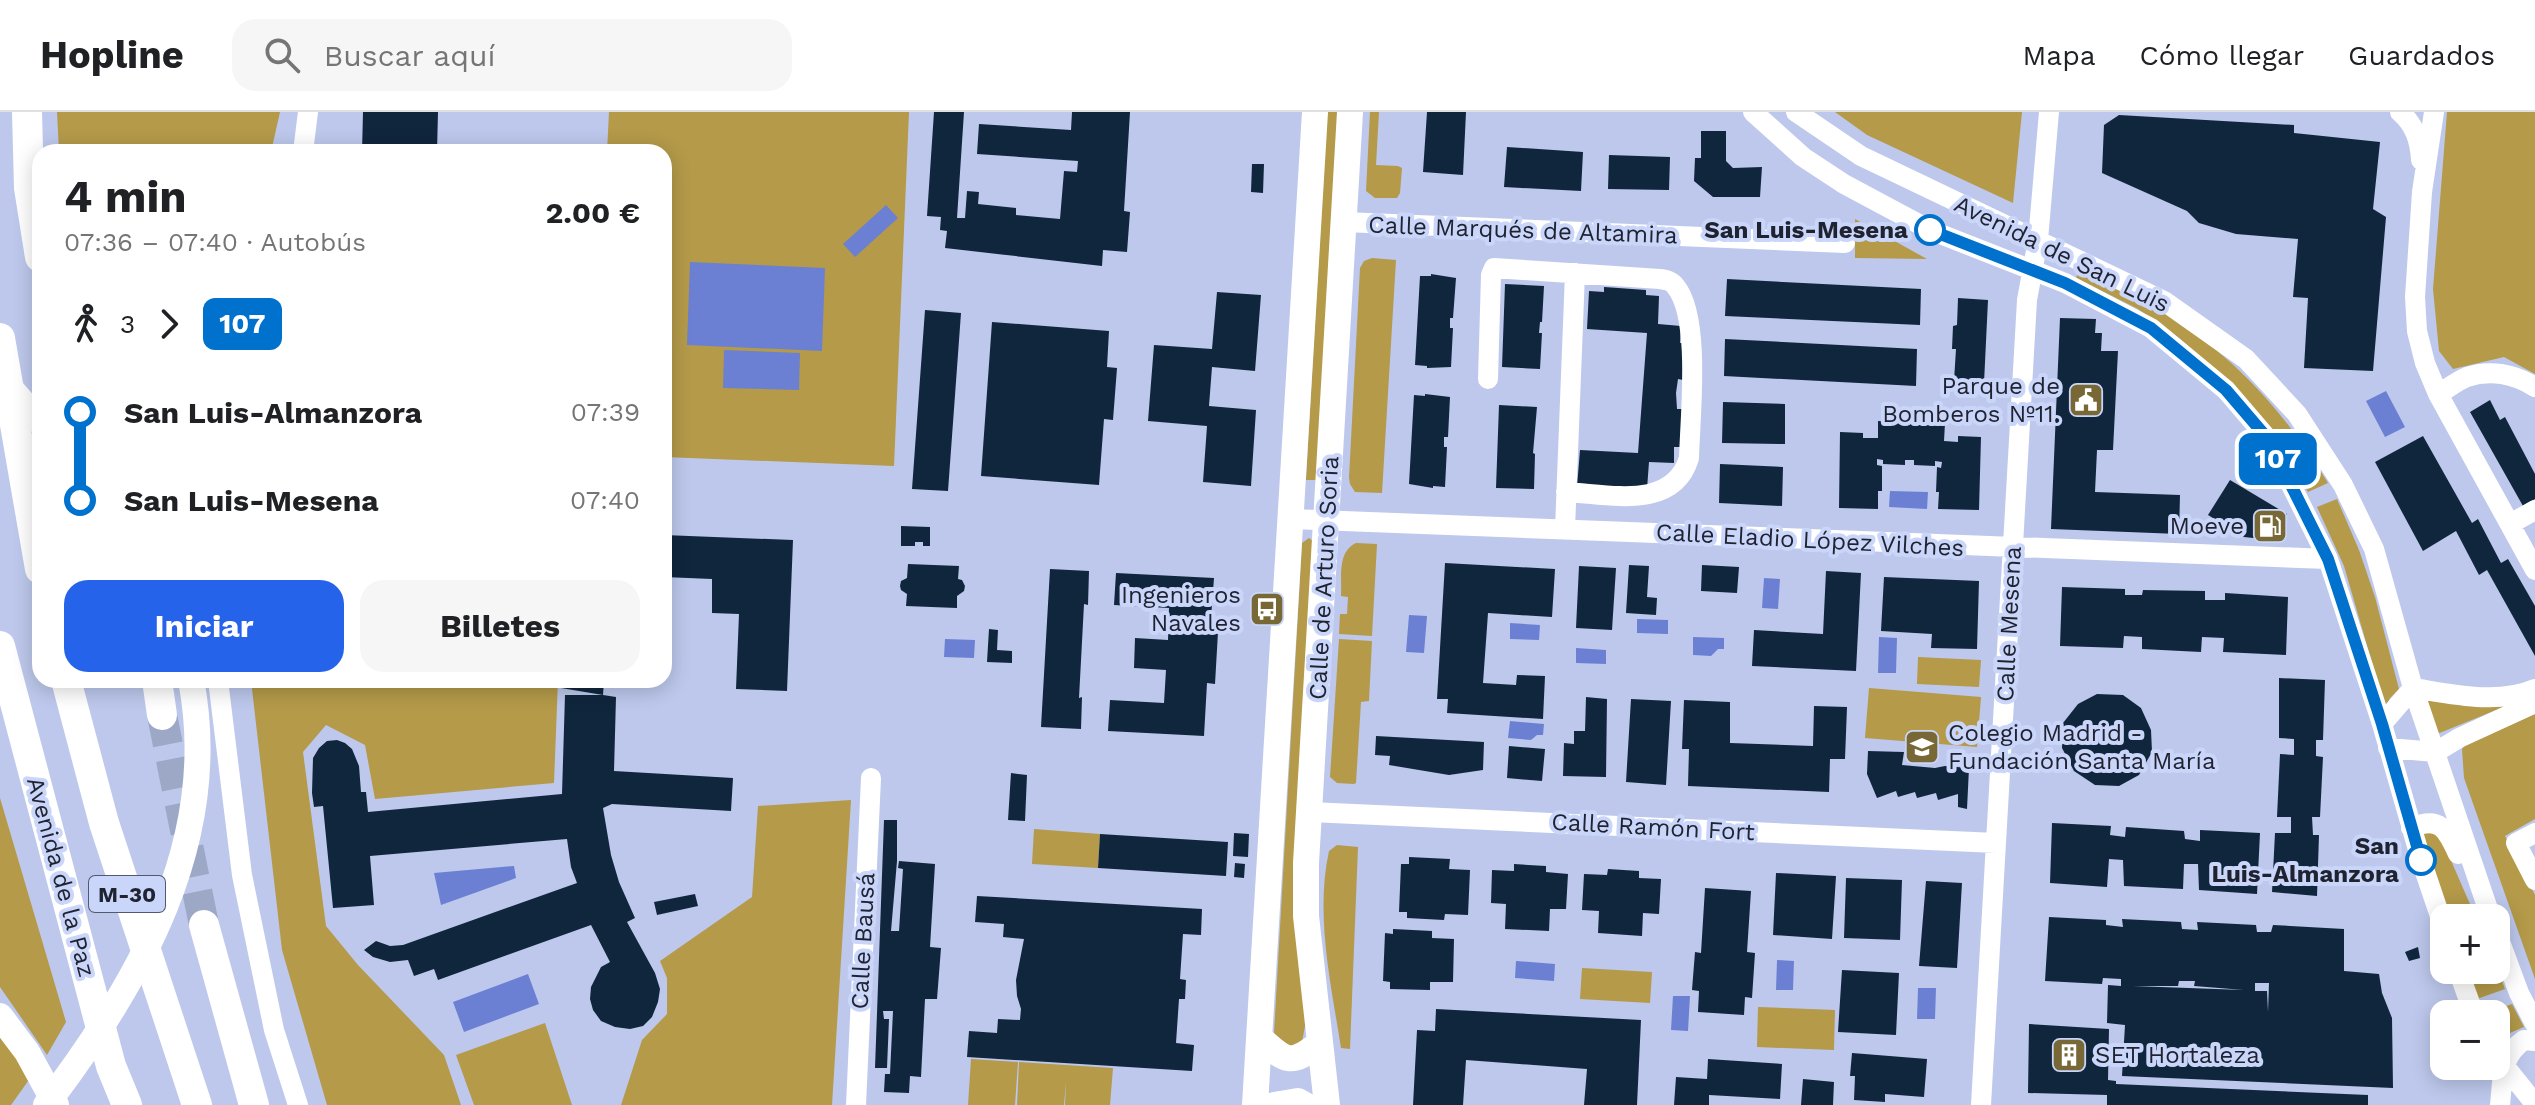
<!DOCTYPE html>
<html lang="es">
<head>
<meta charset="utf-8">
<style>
  :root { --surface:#fff; --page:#f6f6f6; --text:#202124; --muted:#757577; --line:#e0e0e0; --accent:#2563eb }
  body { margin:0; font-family:"Work Sans",sans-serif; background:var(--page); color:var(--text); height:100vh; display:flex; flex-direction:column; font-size:30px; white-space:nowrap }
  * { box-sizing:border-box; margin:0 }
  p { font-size:26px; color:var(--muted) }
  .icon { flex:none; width:44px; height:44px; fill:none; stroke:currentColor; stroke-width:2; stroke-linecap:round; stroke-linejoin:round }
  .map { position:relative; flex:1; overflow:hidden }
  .sheet { position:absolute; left:32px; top:32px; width:640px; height:544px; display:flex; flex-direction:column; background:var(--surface); border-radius:24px; box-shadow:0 4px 20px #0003 }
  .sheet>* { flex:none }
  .badge { padding:0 16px; border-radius:12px; font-size:28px; line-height:52px }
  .controls { position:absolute; left:2430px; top:792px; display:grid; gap:16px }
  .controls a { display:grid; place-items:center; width:80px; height:80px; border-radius:16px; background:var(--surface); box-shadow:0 4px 20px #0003; font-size:40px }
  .map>.badge { position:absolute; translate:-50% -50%; box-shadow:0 0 0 4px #fff }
  .legs { display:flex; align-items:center; gap:12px; height:88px; padding:0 32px; font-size:26px }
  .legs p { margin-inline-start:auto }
  .overview { display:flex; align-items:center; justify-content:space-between; height:136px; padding:0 32px }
  h1 { font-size:44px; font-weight:700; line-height:60px }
  .cta { display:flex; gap:16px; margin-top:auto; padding:16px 32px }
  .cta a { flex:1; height:92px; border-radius:24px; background:var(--accent); color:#fff; font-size:32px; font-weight:700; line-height:92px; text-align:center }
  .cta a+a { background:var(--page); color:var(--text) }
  ul { padding:0 32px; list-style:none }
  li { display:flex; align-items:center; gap:28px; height:88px; font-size:30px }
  li i { display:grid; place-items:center; width:12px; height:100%; margin:0 10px; background:currentColor }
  li i::after { content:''; width:20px; height:20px; margin:-10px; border:6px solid; border-radius:50%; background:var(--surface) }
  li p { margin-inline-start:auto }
  li:first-child i { background:linear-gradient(#0000 50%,currentColor 0) }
  li:last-child i { background:linear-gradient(currentColor 50%,#0000 0) }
  header { display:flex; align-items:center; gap:48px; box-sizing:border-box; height:112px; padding:0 40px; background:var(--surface); border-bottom:2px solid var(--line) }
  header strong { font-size:38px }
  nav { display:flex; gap:44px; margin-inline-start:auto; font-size:28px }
  .search { width:560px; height:72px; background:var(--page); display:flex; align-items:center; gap:20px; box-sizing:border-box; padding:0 28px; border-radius:24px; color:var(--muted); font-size:30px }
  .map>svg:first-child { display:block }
</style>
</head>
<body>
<header>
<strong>Hopline</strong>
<div class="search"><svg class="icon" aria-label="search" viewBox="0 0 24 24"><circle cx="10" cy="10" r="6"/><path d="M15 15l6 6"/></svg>Buscar aquí</div>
<nav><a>Mapa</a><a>Cómo llegar</a><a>Guardados</a></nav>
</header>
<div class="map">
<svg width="2535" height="993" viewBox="0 0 2535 993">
  <rect width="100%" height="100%" fill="#bdc8ec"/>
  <path fill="#b49a49" d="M57,0H280L271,40H59Z
    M609,0H909L894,354L664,345V40H607Z
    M1327,0H1339L1318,368H1306Z
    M1370,0H1379L1376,53L1398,54L1402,56L1400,81L1397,86H1375L1366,79Z
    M1835,0H2022L2013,91L1867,23Z
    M2447,0H2535V262L2504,245L2453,257L2439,239L2433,177Z
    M1855,107L1927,147L1855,146Z
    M1372,146L1396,148L1382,381L1355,380L1350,372L1349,366L1360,156L1364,149Z
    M2079,159C2100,168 2121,177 2141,187C2224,233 2279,291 2328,371L2308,380L2268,313L2214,256L2179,226L2138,197L2076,166Z
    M2337,387L2359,438L2375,485L2399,577L2390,586L2385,596L2344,454L2317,395Z
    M1309,426L1314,430L1295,814L1306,909L1302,930L1291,939L1274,927V921L1302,431Z
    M1356,431L1377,432L1372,524L1339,522L1340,502H1347L1348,485L1341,484C1342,465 1337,440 1356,431Z
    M1339,527L1372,529L1369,589L1361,590L1356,671L1354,672L1337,671L1330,665Z
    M1918,545L1981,548L1979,575L1917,572Z
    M251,568H558L554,671L375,687L365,633L326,613L303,640L326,814L358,853L444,943L461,993H327L282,838Z
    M1869,576L1981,585L1977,635L1865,626Z
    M2437,587L2511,592L2437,622L2427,589Z
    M2535,602V707L2505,724L2535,783V867L2464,666L2462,637L2465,633Z
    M0,686L66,910L47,943L0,875Z
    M851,688L832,993H621L642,928L667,902V866L660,849L752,785L758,694Z
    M2432,715L2443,730L2476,806H2448L2421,717Z
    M1034,717L1100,722L1098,756L1032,752Z
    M1337,733L1358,735L1350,937L1341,936C1331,872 1315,803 1329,739Z
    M2496,853L2505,877L2477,887L2466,858H2496Z
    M1582,856L1652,860L1650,891L1580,887Z
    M2512,892L2524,915L2498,926L2496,922V902H2486Z
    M1758,895L1835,898L1834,938L1757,935Z
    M545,911L572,993H474L456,943Z
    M0,925L31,965L11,993H0Z
    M971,947L1018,950L1015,993H968Z
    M1019,950L1113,956L1110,993H1065L1066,970L1064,993H1017Z"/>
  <path fill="#6b80d2" d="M886,93L898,106L855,145L843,132Z
    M690,150L825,156L822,239L687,233Z
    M724,238L800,241L799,278L723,276Z
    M2386,279L2405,315L2385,325L2366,289Z
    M1890,379L1928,380L1927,397L1889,395Z
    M1764,466L1780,467L1778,497L1762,496Z
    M1409,503L1427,504L1424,541L1406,540Z
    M1637,507L1668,508V522L1637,521Z
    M1510,511L1540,513L1539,528L1510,527Z
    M1693,525L1724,526V537H1718L1711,544L1693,543Z
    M1879,525L1897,526L1896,561H1878Z
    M945,527L975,528L974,546L944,545Z
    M1576,536L1606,538V552L1576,551Z
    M1510,609L1544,612L1543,623H1537L1531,628L1508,626Z
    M514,754L516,766L441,793L434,761Z
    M1777,848L1794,849L1793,878H1776Z
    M1516,849L1555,852L1554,869L1515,866Z
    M528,862L539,892L464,920L453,890Z
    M1918,876H1936L1935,907H1917Z
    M1673,884H1690L1688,919L1671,918Z"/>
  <path fill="#10263d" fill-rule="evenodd" d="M363,0H438L437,40H362Z
    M934,0H964L957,106H965L967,79L979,80L978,92L1016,96V103L1060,107L1064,59L1077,60L1078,49L977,42L979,12L1071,18L1072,0H1130L1124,99L1130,100L1127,140L1103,138L1102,154L945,136L947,119L940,118L941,105L927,104Z
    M1427,0H1466L1463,63L1423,60Z
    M2119,3L2294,13V21L2380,30L2373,97L2386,105L2373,259L2304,256L2308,186L2293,185L2298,127L2236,122L2199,111L2187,99L2102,61L2104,13Z
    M1701,19H1726V49L1733,56L1762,55L1760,85H1713L1694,69L1695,46H1701Z
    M1507,35L1583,40L1581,79L1504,75Z
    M1609,43L1670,45L1669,78L1608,77Z
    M1252,52H1264L1263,81L1251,80Z
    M1431,162L1456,166L1453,206H1450V216H1453L1451,255L1427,256V254L1415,253L1420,164H1431Z
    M1727,167L1921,177L1920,213L1725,204Z
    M1505,172L1544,174L1542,210H1540L1539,221H1542L1540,257L1502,255Z
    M1604,175L1646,178V183L1659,184L1658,212L1681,214L1680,231H1686L1683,268L1678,267L1676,281L1677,297H1682L1680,335H1674V351L1649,350L1647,377L1577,375L1580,338L1638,341L1647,221L1587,217L1589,179L1604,180Z
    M1217,180L1261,183L1255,259L1212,255L1209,294L1256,298L1251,374L1203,370L1207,314L1148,309L1154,233L1212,237Z
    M1958,186L1988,188L1984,271L1954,269L1956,237H1952L1953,214L1957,213Z
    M925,198L961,201L948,379L912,377Z
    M2060,206L2096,207L2095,221H2102L2101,239H2118L2113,338H2097L2095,380L2180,383L2179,422L2051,417Z
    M992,210L1109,219L1107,255L1117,256L1113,308L1104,307L1099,373L981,364Z
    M1725,227L1917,237L1916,274L1724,264Z
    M1425,282L1450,285L1448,325H1444V335H1447L1445,375L1433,374V376L1409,372L1414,283L1425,284Z
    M2490,288L2500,308L2505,305L2535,362V387L2523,394L2470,300Z
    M1723,290L1785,292V332L1722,331Z
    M1499,293L1537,295L1533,341L1535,342L1534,377L1496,376Z
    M1878,309L1907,310V312H1914V310L1945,311L1944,329L1958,330V324L1981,325L1979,398L1938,397L1939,380H1936L1937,355L1941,356L1942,350L1935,349V354L1914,353V348H1905V353L1883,352V348L1877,347V353L1882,354V379H1878V397L1839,396L1840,320L1863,321V326H1878Z
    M2423,324L2472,411L2478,407L2501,451L2508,447L2535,494V544L2487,458L2479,463L2456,419L2423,439L2375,350Z
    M1720,352L1783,355L1782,394L1719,391Z
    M2230,368L2287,402L2272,428L2244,425L2208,403Z
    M901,414L930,415V434H923V430H915V434H901Z
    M664,423L793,428L787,579L736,577L739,502L712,501V467L664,465Z
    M1445,451L1555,457L1552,505L1488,501L1483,571L1516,573L1517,563L1545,564L1543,607L1447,601L1448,587H1437Z
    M908,452L959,454L958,467L962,468L965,474L964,479L957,484V496L906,494L907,482L901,478L900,474L901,469L907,466Z
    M1629,453L1649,454L1647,485L1657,486L1656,503L1626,501Z
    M1702,453L1739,455L1737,481L1701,479Z
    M1579,454L1616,456L1612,518L1576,516Z
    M1050,457L1089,459L1088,493L1084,492L1079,586L1082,585L1081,617L1041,615Z
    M1826,459L1861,461L1856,559L1752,554L1754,518L1823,522Z
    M1116,461L1214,466L1210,519L1218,520L1215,572L1207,571L1204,624L1108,619L1110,588L1164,591L1166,558L1134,556L1135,526L1168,528L1169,496L1114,493Z
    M1884,465L1979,469L1977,537L1931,536L1932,522L1881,519Z
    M2062,475L2125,477V483H2142L2143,478L2205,479V488H2225V481L2288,485L2286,543L2223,540L2224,526L2202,525L2201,540L2142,537V525L2124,524L2123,536L2060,534Z
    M670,511L672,520L669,528V543L664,542V518Z
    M989,517L998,518L997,538L1012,539V551L987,550Z
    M2279,566L2325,568L2323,628H2316V644L2323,645L2320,705H2312L2313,723H2319L2317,784L2272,780L2275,721H2291V705H2277L2280,642L2294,643V627L2279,626Z
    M561,568H604L603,583L616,585L614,659L733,666L731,699L612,692L603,696L611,743L619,770L635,806L627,810L655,861L660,877L658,890L652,905L643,914L630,917L615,915L601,909L593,898L590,887L591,875L601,855L610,850L591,813L438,868L434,857L414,864L408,848L390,850L373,845L364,838L376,829L390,834L403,833L577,771L571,755L567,727L370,744L374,793L333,796L323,694L314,695L312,681L313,646L319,636L327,629L337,628L345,631L352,637L359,654L361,680H366L368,700L562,682L565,583H603L561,576Z
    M2097,582L2123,583L2141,596L2151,618L2152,640L2139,663L2119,674L2095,673L2074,659L2062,636L2063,611L2078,592Z
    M1586,585L1607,587L1606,665L1563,664L1564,631L1574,632V619H1585Z
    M1631,587L1671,589L1666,673L1626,670Z
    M1684,588L1730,590V631L1813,634L1814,594L1847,595L1845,647H1830L1829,680L1688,674L1689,637H1682Z
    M1376,624L1484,630L1483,658L1449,663L1389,653L1390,644L1375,643Z
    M1509,634L1545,637L1542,669L1507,666Z
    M1868,639L1904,640L1902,653L1935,656L1945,654L1969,656L1967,697L1958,695V682L1938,688L1936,681L1917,686L1915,680L1898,685L1896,679L1877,686L1867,662Z
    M1011,661L1027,663L1025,709L1008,708Z
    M884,708H897V749L891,819H899L903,757L898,756L899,749L935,752L930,835L941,836L937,887H925L921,965L910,964L909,981L884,980L885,962H890L893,899H883L884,907H889L887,956H875Z
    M2052,711L2111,714L2110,723L2125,725L2126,715L2184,719L2185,727L2200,729V718L2260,721L2257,782L2199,778L2198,752H2184L2183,777L2124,774L2123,748L2109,747L2107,775L2050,771Z
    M1234,721L1249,722L1248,745L1233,744Z
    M1100,722L1228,730L1226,764L1098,756Z
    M1409,745L1450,747L1449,757L1470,758L1468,803L1445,802L1444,808L1407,806V800H1399L1401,752H1409Z
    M1235,751L1245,752L1244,766L1234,765Z
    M1514,752L1546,754V760L1568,762L1566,797H1550L1549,819L1505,817L1506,792L1491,791L1492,758L1514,759Z
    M1608,757L1639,759V766L1661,767L1659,802L1643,801L1642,824L1598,821L1599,799L1582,798L1584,762L1607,763Z
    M1776,761L1836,764L1832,827L1773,823Z
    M1846,766L1902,768L1900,828L1844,826Z
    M1926,769L1962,771L1957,856L1919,854Z
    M1705,776L1751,779L1747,840L1755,841L1752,886L1745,885L1744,903L1698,900L1699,879L1692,878L1695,840L1701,841Z
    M695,782L698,794L657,803L654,790Z
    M977,784L1202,797L1201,823L1183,822L1180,867L1186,868L1185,887H1179L1176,931L1194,933L1192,959L967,945L969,919L997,921L998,907L1020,908L1021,897L1017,884L1016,868L1024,827L1003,825L1004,812L975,810Z
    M2049,805L2106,808V813L2123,815L2122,807L2181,810L2182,817L2198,818L2197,810L2256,813L2257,820H2271L2273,813L2344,817V859L2379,862L2382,881L2392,906L2393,976L2122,964L2125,913L2107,911L2108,873L2121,874V867L2103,866L2102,872L2045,869ZM2179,869H2195L2194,874L2244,878L2133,874H2178ZM2255,871H2269L2268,900L2267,879H2255Z
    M1393,817L1432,819V826L1454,827L1453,870H1430V878L1390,877V870L1383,869L1385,821L1393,822Z
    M2418,835L2420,846L2409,849L2405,840Z
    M1842,858L1899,861L1896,923L1838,920Z
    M1436,897L1641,908L1637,993H1584L1587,957L1466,948L1463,993H1413L1417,918L1435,919Z
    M2029,912L2109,917L2108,968L2116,969V972L2368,983V993H2107V983L2028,981Z
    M1852,941L1927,947L1924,985L1885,982V990L1854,988L1855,964H1850Z
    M1708,947L1782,952L1780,987L1709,983V993H1674L1676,965L1707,967Z
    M1803,967L1834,970L1833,993H1801Z"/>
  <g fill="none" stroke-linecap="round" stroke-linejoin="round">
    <path stroke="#9da7c6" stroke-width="30" stroke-dasharray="30 15" stroke-linecap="butt" d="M162,603L204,813"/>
    <path stroke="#fff" stroke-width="20" d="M1753,0L1803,45L1844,72L1930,118L2065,171L2151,216L2226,278L2268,327L2328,447L2382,612L2421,748L2444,816
      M1796,0L1861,44L2164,189L2246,247L2297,302L2343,373L2374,437L2413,576L2491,806
      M2400,0C2415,13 2420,29 2421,48
      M2434,0L2422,80L2415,185L2417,219L2425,251L2438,282L2535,458
      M303,40L308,0
      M1344,110L1845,131
      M1488,267L1491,163L1494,156L1660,167C1667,168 1672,169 1676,175C1701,206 1690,305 1689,346C1673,399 1609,382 1566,380
      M2438,282C2447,277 2457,269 2467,265C2490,257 2515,262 2535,275
      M1291,407L2328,447
      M2510,412L2535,398
      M1565,417L1575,161
      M218,568L242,763L274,918L298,993
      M2413,576C2451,582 2498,593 2535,577
      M2382,612L2413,576
      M2388,636L2436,640L2459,626L2535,591
      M1310,700L1996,731
      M2411,716C2440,703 2447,718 2458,742
      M2535,721L2516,731L2535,768
      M2496,819L2519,881L2535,912
      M2458,858L2474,902
      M2500,948L2535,992
      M856,993L871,666
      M1981,993L2027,188L2038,128L2049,0
      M2500,993C2503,966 2500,945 2524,928L2535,929"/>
    <path stroke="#fff" stroke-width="26" d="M3,268L40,310
      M0,904L27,940L56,993
      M1260,926C1286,950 1290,954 1320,931
      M46,993C139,871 222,728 191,568
      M1255,993L1315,0
      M1274,993L1298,989L1305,993
      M1327,993L1306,804V751L1350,0"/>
    <path stroke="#fff" stroke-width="30" d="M27,0L29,76L40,145
      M0,226L40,457
      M0,534L111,954L127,993
      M66,568L104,711L197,993
      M157,568L162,603
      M204,813L254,993"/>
  </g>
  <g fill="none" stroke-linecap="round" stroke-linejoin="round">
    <g stroke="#fff" stroke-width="18">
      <path id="line-1" d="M1930,118L2065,171L2151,216L2226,278L2268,327L2328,447L2382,612L2421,748"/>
    </g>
    <use href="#line-1" stroke="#0072ce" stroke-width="12"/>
  </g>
  <defs>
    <g id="civic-square" transform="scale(1.8)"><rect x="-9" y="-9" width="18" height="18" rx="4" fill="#786835" stroke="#cad5fa"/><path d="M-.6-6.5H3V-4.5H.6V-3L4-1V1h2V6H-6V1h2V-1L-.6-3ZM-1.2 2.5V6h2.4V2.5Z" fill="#fff"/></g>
    <g id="fuel-square" transform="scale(1.8)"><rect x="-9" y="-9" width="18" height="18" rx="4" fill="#786835" stroke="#cad5fa"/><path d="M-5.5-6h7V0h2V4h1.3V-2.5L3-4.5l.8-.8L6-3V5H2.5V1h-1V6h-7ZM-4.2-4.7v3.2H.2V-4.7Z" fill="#fff"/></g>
    <g id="bus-square" transform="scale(1.8)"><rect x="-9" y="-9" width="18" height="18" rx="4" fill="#786835" stroke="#cad5fa"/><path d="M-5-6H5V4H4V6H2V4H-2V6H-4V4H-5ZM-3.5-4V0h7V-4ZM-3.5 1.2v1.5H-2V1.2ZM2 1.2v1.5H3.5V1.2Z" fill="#fff"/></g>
    <g id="school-square" transform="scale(1.8)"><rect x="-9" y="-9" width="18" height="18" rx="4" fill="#786835" stroke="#cad5fa"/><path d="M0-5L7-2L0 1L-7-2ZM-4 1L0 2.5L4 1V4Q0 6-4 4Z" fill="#fff"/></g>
    <g id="building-square" transform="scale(1.8)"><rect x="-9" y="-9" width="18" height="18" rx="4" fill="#786835" stroke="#cad5fa"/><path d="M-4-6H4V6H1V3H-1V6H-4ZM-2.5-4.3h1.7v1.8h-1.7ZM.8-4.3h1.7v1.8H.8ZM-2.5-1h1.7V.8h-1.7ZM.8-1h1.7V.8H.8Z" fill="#fff"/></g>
  </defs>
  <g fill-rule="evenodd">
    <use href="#civic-square" x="2086" y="288"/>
    <use href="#fuel-square" x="2270" y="414"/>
    <use href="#bus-square" x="1267" y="497"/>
    <use href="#school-square" x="1922" y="635"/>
    <use href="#building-square" x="2069" y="943"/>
  </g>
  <g fill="#fff" stroke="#0072ce" stroke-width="4">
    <circle cx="1930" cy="118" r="14"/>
    <circle cx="2421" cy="748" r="14"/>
  </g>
  <g text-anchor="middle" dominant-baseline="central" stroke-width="8" stroke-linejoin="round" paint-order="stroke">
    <rect fill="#cad5fa" stroke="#52586d" stroke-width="2" x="89" y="764" width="76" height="36" rx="6"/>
    <g font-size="22" font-weight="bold" fill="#1f2330">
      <text x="127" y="782">M-30</text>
    </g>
    <g font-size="24" fill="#1f2330" stroke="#cad5fa">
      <text transform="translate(1523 118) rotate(2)">Calle Marqués de Altamira</text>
      <text transform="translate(2062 142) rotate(26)">Avenida de San Luis</text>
      <text transform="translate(1810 428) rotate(3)">Calle Eladio López Vilches</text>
      <text transform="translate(1324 466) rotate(-87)">Calle de Arturo Soria</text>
      <text transform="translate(2009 512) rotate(-87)">Calle Mesena</text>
      <text transform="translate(1653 715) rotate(3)">Calle Ramón Fort</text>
      <text transform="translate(61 765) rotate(75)">Avenida de la Paz</text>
      <text transform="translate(863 829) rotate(-87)">Calle Bausá</text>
    </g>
    <g font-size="24" font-weight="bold" fill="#1f2330" stroke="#cad5fa" text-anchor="end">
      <text x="1908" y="118">San Luis-Mesena</text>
      <text x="2399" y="734">San<tspan x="2399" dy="28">Luis-Almanzora</tspan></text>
    </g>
    <g font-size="24" fill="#1f2330" stroke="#cad5fa" text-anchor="end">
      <text x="2060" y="274">Parque de<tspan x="2060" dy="28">Bomberos Nº11.</tspan></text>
      <text x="2244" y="414">Moeve</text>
      <text x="1241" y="483">Ingenieros<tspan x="1241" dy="28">Navales</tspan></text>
      <text x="1948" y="621" text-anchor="start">Colegio Madrid -<tspan x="1948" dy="28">Fundación Santa María</tspan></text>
      <text x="2095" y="943" text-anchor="start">SET Hortaleza</text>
    </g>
  </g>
</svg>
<div class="controls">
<a>+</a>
<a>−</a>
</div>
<b class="badge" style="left:2278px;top:347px;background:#0072ce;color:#fff">107</b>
<section class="sheet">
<div class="overview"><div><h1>4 min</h1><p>07:36 – 07:40 · Autobús</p></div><b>2.00 €</b></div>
<div class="legs"><svg class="icon" aria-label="walk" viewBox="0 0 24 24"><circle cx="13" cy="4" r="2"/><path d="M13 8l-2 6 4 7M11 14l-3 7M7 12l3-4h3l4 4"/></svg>3<svg class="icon" aria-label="forward" viewBox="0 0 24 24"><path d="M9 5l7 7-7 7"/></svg><b class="badge" style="background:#0072ce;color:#fff">107</b></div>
<ul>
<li><i style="color:#0072ce"></i><b>San Luis-Almanzora</b><p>07:39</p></li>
<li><i style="color:#0072ce"></i><b>San Luis-Mesena</b><p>07:40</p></li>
</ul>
<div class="cta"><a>Iniciar</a><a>Billetes</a></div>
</section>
</div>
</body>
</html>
